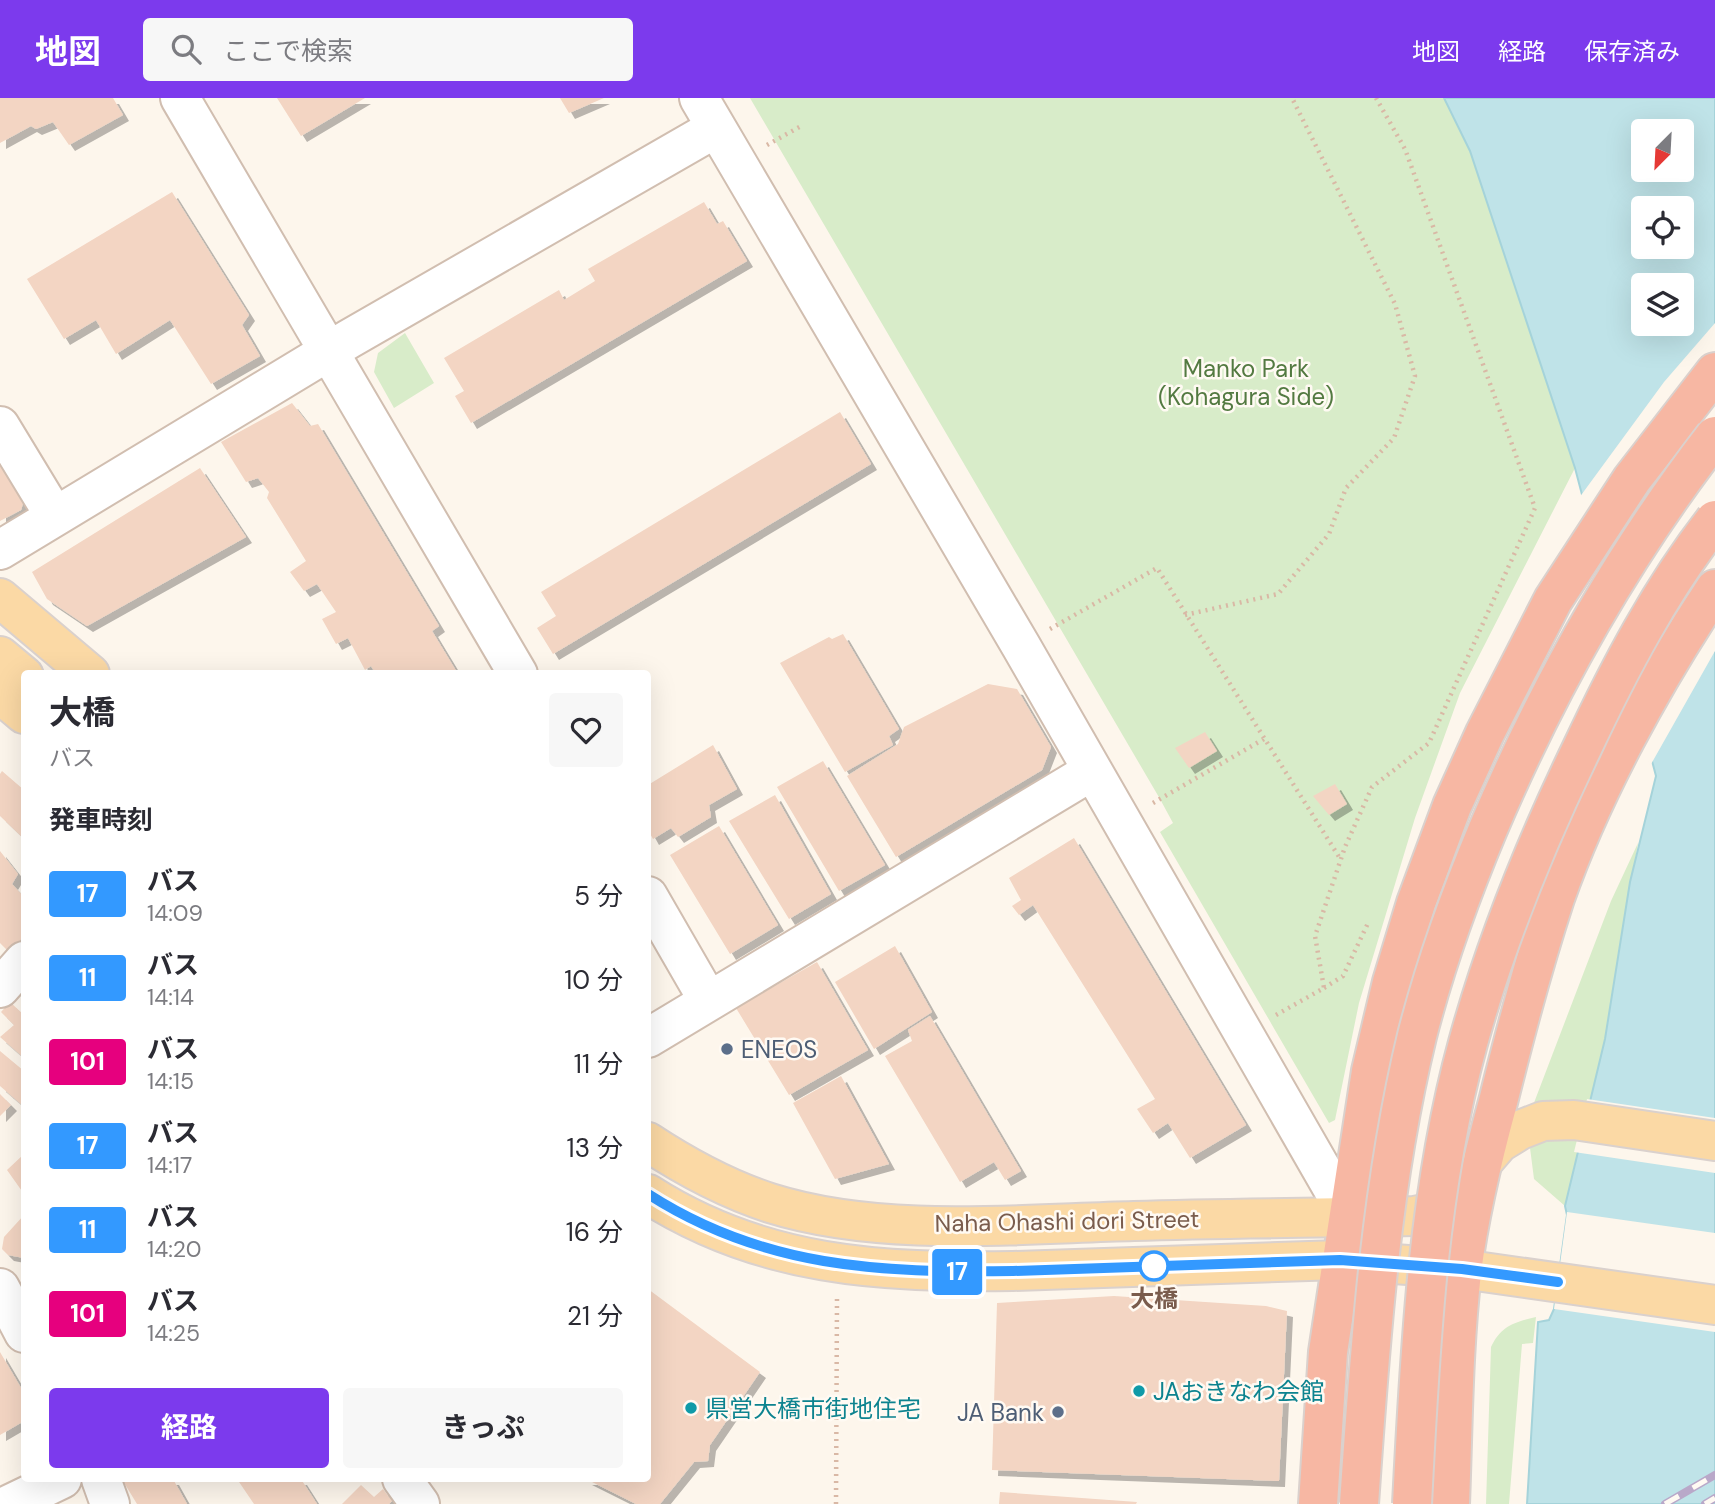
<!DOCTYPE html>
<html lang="ja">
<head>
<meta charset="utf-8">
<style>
  :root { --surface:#fff; --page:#f7f7f7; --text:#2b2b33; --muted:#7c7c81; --accent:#7c3aed }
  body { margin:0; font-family:"DM Sans","Noto Sans JP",sans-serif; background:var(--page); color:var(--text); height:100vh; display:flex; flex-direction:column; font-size:26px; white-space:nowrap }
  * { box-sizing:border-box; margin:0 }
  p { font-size:23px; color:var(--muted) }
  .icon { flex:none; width:38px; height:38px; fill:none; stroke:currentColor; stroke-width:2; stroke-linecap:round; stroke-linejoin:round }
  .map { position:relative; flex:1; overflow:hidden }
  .side { position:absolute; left:21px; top:572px; width:630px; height:812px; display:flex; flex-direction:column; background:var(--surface); border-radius:7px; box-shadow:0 7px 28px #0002 }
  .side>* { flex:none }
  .badge { padding:0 14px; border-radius:5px; font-size:24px; line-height:46px }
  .needle { width:46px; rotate:204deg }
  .buttons { position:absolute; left:1631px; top:21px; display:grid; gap:14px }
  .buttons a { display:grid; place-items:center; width:63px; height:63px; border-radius:7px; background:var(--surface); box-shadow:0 7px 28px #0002; font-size:35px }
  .map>.badge { position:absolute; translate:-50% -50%; box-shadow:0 0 0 4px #fff }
  h2 { padding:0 28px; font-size:26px; line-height:63px }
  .round { display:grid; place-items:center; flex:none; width:74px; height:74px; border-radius:7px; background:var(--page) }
  .overview { display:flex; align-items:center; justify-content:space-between; height:119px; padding:0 28px }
  h1 { font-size:33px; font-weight:700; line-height:52px }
  .cta { display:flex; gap:14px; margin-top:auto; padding:14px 28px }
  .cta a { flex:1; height:80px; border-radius:7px; background:var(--accent); color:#fff; font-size:28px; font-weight:700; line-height:80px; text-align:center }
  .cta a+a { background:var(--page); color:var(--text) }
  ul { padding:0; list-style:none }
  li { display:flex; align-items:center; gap:21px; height:84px; padding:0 28px }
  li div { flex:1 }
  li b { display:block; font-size:26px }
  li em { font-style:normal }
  li .badge { min-width:77px; font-weight:700; text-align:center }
  header { display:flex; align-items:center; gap:42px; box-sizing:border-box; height:98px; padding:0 35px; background:var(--accent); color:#fff }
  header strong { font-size:33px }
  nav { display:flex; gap:38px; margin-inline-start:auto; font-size:24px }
  .search { width:490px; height:63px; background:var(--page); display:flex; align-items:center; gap:18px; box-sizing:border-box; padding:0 24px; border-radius:7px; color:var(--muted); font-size:26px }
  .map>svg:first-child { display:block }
</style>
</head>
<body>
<header>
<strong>地図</strong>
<div class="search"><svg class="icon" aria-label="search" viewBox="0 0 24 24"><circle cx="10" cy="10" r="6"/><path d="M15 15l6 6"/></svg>ここで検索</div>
<nav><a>地図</a><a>経路</a><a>保存済み</a></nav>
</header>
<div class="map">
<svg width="1715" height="1406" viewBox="0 0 1715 1406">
  <defs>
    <filter id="shadow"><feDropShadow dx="6" dy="6" stdDeviation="0" flood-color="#0004"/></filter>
  </defs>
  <rect width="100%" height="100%" fill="#fdf6ec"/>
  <path fill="#d8ecc9" d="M750,0H1444L1470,53L1575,370L1460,595L1415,720L1359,905L1335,1022L1329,1025L1160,734L1173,725L1160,701Z
    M405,235L434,285L394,310L374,274L378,255Z
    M1638,745L1605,941L1565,1108L1534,1081L1529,1042L1532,1010L1611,803Z
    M1536,1219L1533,1245L1522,1246L1509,1406H1486L1491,1249C1501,1228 1514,1224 1536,1219Z"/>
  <path fill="#bfe3e8" stroke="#a5d3da" stroke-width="2" fill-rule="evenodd" d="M1444,0H1715V1406H1527L1538,1224L1549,1222L1554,1211L1567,1117L1565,1108L1605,941L1630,784L1656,678L1575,370L1470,53ZM1643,33H1682V72H1643ZM1643,110H1682V149H1643ZM1643,187H1682V226H1643Z"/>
  <path fill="#fdf6ec" d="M1715,225V553L1650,668L1579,400L1664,284Z
    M1587,1001L1715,1020V1075L1574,1054Z
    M1567,1114L1715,1135V1234L1554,1211Z"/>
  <path fill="#f3d5c3" filter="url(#shadow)" d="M0,0H113L123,17L69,47L53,24L36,31L31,28L0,45Z
    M277,0H365L301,38Z
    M560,0H604L569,15Z
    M172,94L249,217L242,227L260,258L211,286L170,222L116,256L96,222L64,241L27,181Z
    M704,104L717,126L723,123L747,163L471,325L455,298L464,293L444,260L559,192L564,202L595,183L588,171Z
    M292,305L310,328L318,326L439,528L432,533L458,576H376L371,568L365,572L348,540L336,546L322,521L336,514L317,486L304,493L290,474L306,463L267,400L269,394L258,380L246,384L221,344Z
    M840,314L871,366L553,556L537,530L556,518L541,494Z
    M0,361L24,402L21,412L0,423Z
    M200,370L246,439L87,528L47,501L32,474Z
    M843,536L899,631L889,638L893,647L845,674L780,565L829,539L832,541Z
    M988,586L1017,591L1051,649L1042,672L896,759L847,678L898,646L904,629Z
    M1205,634L1217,653L1189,670L1175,650Z
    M713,647L737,691L709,707L711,719L678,739L671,730L653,741L648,732V687Z
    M823,663L885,767L839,793L777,689Z
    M2,673L24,692V741L0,718V676Z
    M1335,686L1347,706L1329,717L1313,698Z
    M775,697L831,796L789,821L729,723Z
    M719,728L778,827L730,856L670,757Z
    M1074,740L1246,1027L1190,1060L1168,1025L1153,1035L1137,1011L1155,1001L1033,807L1019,817L1012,808L1021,802L1009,780Z
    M0,753L18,776L12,786L24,799V838L9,854L0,845Z
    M895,848L932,914L874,951L835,884Z
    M817,864L868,952L789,997L736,910Z
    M10,904L24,917V960L0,939L14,927L1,914Z
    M930,918L1021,1073L1005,1082L994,1064L960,1084L885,958L912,943L908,932Z
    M0,953L24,973V1005L22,1007L0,988Z
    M841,978L889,1066L835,1081L793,1005Z
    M0,996L11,1007L0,1018Z
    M24,1056V1096L7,1072Z
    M24,1117V1160L8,1157L2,1151L4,1139Z
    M648,1191L760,1274L710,1347L708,1363L694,1364L660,1406H636L586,1381H648Z
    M1114,1198L1266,1208L1287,1213L1279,1383L992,1372L997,1205Z
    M0,1254L24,1295V1323L0,1337Z
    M124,1381H173L187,1406H137L123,1383Z
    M237,1381H301L317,1406H254Z
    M361,1387L374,1399L383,1391L392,1403L389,1406H342Z
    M1000,1394L1137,1404L1136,1406H999Z"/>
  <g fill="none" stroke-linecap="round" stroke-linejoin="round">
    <g stroke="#d1beb0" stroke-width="42">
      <path id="minor" d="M180,0L518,576
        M699,0L1021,548L1349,1119
        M0,328L54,417
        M0,452L349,241L716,30
        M648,798L708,902
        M0,890L24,863
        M648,940L1092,673
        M0,1190L24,1235
        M101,1381L110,1406
        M402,1381L420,1406
        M10,1406L62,1381"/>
    </g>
    <g stroke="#dad1cd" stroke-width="42">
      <path id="major" d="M0,500L90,576
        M0,558L24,578
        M0,596L24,616
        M648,1044C686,1069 727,1091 770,1105C881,1140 1018,1126 1134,1123C1227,1120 1321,1120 1414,1118L1429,1115L1456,1095L1499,1045L1520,1032L1543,1023L1574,1022L1715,1043
        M648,1096C762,1169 881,1175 1013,1173L1340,1162L1462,1171L1715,1207"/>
    </g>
    <g stroke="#dad1cd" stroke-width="42">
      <path id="highway" d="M1318,1406L1328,1254L1371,973L1392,884L1416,805L1452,708L1485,635L1553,502L1632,381L1715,274
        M1450,1406C1453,1329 1453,1251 1462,1174C1469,1117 1483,1059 1498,1004C1515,935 1533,867 1555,800C1592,695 1653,584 1715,491"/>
    </g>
    <path stroke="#d9b8a5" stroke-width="4.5" stroke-dasharray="2 5" stroke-linecap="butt" d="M767,47L803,27
      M1185,517L1278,496L1329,436L1346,390L1394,340L1415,278L1395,206L1292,0
      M1050,531L1157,470L1341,762
      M1153,705L1264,641
      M1324,890L1343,878L1369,823
      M1276,917L1324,890L1315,838L1345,749L1372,689L1429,645L1535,410L1405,51L1376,0
      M836,1406L837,1200"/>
    <use href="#minor" stroke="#fff" stroke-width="38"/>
    <use href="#major" stroke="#fbd9a5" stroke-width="38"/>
    <use href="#highway" stroke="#f7b7a3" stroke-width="38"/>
    <g stroke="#b9a8c9" stroke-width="8">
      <path id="rail" d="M1665,1406L1715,1377
        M1705,1406L1715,1400"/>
    </g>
    <use href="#rail" stroke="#fffaf3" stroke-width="5" stroke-dasharray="16" stroke-linecap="butt"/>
    <g stroke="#dad1cd" stroke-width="42" stroke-linecap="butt">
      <path id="highway-bridge" d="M1359,1406C1370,1249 1380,1091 1417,938C1435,867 1460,798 1488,731C1547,592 1622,458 1715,338
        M1412,1406C1420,1252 1427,1095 1468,945C1496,843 1536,745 1582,650C1619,571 1661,491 1715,422"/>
    </g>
    <use href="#highway-bridge" stroke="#f7b7a3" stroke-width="38"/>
  </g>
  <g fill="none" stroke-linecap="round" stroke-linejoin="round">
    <g stroke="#fff" stroke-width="16">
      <path id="line" d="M648,1096C763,1170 880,1175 1013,1173L1340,1162L1462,1171L1558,1184"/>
    </g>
    <use href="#line" stroke="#39f" stroke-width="10"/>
  </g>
  <g fill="#5c6f8a" stroke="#fffaf3" stroke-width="2.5">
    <circle cx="727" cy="951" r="7"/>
    <circle cx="1058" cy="1314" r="7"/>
  </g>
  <circle fill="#fff" stroke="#39f" stroke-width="3.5" cx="1154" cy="1168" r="14"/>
  <g fill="#0f9aa8" stroke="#fffaf3" stroke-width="2.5">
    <circle cx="1139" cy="1293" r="7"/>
    <circle cx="691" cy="1310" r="7"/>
  </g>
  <g text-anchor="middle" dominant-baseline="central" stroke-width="5" stroke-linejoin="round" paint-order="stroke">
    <g font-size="24" fill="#537a41" stroke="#fffaf3">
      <text x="1246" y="270">Manko Park<tspan x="1246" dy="28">(Kohagura Side)</tspan></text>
    </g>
    <g font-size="24" fill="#4e5e75" stroke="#fffaf3" text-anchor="start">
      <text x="741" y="951">ENEOS</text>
      <text x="1044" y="1314" text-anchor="end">JA Bank</text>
    </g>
    <g font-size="24" fill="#7a5c4d" stroke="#fffaf3">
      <text transform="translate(1067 1123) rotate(-1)">Naha Ohashi dori Street</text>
    </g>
    <g font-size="24" font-weight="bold" fill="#7a5c4d" stroke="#fffaf3">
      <text x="1154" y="1200">大橋</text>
    </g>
    <g font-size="24" fill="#0d838f" stroke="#fffaf3" text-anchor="start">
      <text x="1153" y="1293">JAおきなわ会館</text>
      <text x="705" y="1310">県営大橋市街地住宅</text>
    </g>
  </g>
</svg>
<div class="buttons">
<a><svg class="needle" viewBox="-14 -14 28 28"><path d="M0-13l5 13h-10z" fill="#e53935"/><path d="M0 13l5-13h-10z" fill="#7c7c81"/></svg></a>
<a><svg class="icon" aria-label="locate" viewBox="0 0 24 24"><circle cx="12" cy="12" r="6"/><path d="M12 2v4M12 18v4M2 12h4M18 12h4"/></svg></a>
<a><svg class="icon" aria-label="layers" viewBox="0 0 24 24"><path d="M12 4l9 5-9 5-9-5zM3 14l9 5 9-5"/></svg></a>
</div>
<b class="badge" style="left:957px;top:1174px;background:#39f;color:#fff">17</b>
<section class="side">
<div class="overview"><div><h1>大橋</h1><p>バス</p></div><a class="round"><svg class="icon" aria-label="heart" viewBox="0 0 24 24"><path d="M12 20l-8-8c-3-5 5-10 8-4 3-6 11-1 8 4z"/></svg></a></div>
<h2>発車時刻</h2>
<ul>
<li><span class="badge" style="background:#39f;color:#fff">17</span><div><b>バス</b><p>14:09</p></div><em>5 分</em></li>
<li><span class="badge" style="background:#39f;color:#fff">11</span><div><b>バス</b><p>14:14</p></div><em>10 分</em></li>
<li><span class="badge" style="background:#e6007e;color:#fff">101</span><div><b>バス</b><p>14:15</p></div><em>11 分</em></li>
<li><span class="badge" style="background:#39f;color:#fff">17</span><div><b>バス</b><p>14:17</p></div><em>13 分</em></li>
<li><span class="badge" style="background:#39f;color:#fff">11</span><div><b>バス</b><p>14:20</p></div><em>16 分</em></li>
<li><span class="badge" style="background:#e6007e;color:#fff">101</span><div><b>バス</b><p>14:25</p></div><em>21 分</em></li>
</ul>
<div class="cta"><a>経路</a><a>きっぷ</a></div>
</section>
</div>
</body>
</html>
